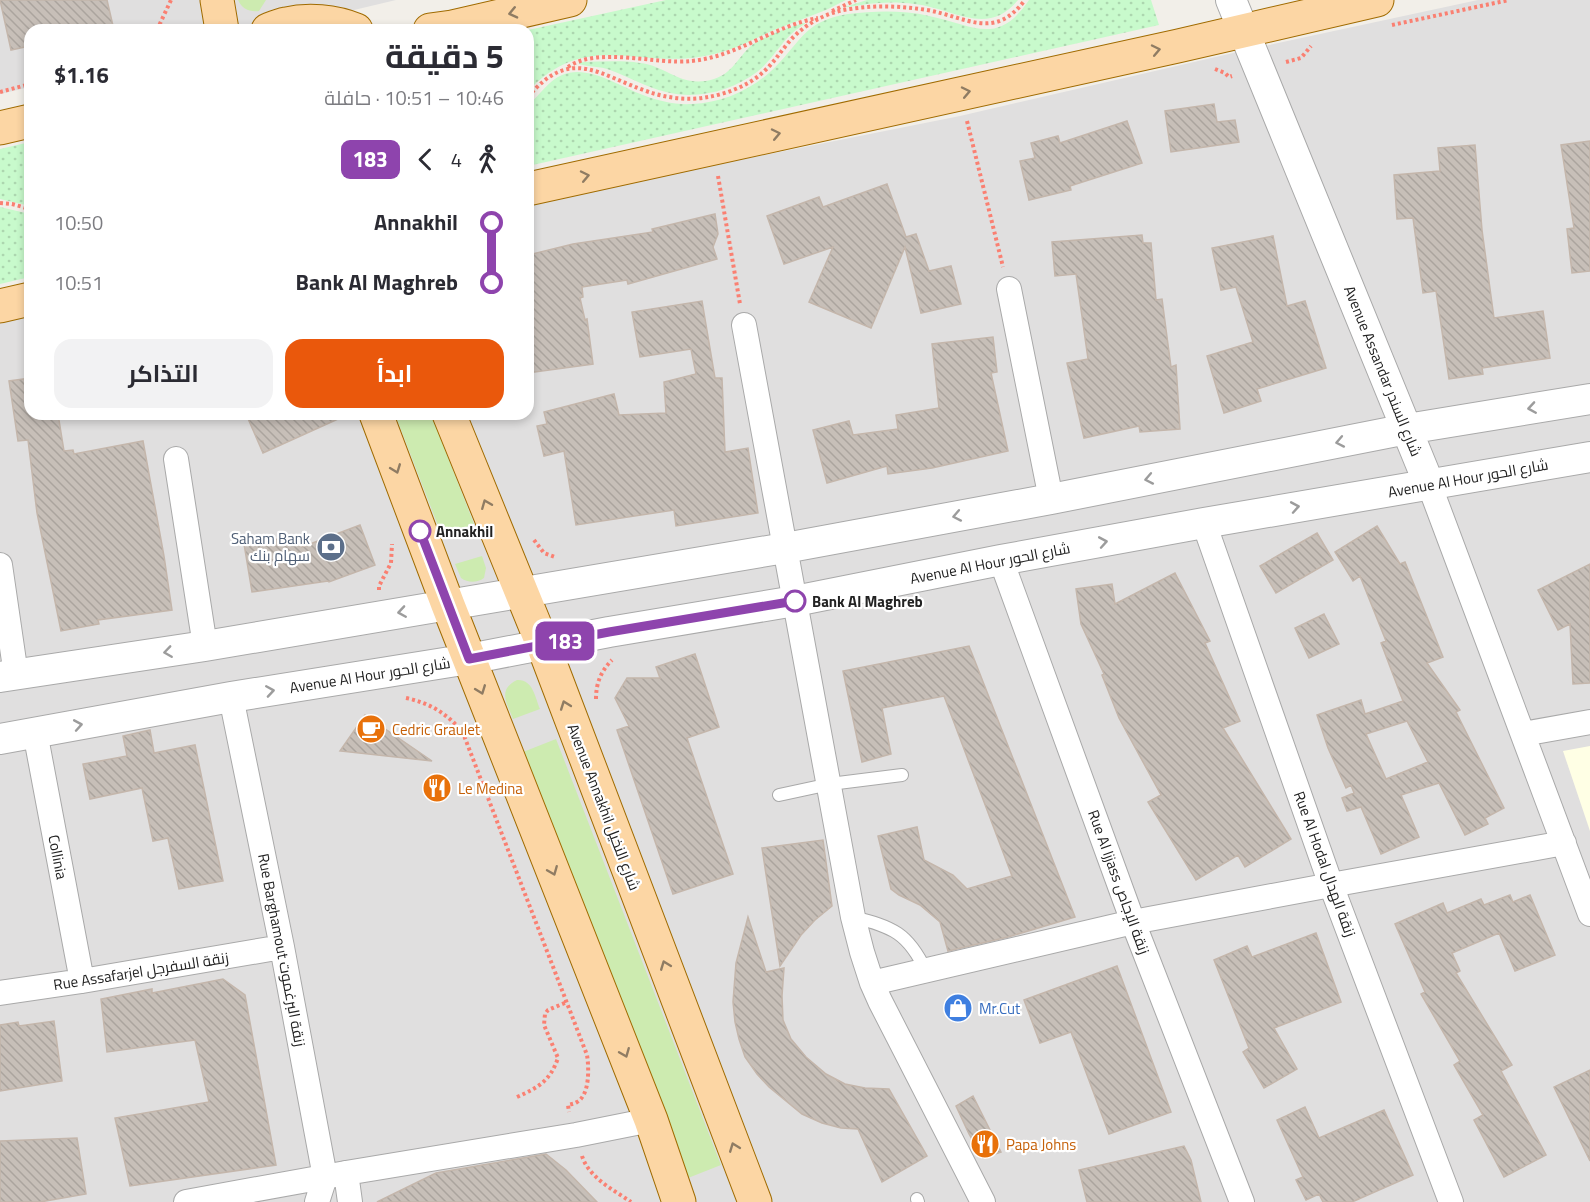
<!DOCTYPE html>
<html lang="ar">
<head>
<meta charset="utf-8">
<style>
  :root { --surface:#fff; --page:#f2f2f3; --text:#2b2b33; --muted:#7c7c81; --accent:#ea580c }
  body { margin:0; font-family:"Titillium Web",Cairo,sans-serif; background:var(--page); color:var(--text); direction:rtl; height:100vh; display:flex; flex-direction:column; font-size:22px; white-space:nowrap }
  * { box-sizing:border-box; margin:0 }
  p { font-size:20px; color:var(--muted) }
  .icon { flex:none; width:33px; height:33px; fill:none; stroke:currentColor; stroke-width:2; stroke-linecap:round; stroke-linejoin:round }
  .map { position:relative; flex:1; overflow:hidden; direction:ltr }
  .sheet { position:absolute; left:24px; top:24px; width:510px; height:396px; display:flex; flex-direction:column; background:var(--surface); border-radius:18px; box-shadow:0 3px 9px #0003; direction:rtl }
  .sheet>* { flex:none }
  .badge { padding:0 12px; border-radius:9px; font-size:21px; line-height:39px }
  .map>.badge { position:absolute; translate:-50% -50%; box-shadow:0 0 0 3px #fff }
  .legs { display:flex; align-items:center; gap:9px; height:66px; padding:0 30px; font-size:20px }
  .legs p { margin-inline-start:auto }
  .headline { display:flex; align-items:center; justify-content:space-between; height:102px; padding:0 30px }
  h1 { font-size:33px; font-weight:700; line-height:45px }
  .primary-button { display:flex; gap:12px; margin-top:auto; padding:12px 30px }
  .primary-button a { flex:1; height:69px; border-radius:18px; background:var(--accent); color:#fff; font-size:24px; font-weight:700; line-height:69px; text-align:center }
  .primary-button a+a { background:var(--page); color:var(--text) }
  ul { padding:0 30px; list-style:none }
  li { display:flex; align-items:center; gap:21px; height:60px; font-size:22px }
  li i { display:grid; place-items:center; width:9px; height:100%; margin:0 8px; background:currentColor }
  li i::after { content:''; width:15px; height:15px; margin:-8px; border:4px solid; border-radius:50%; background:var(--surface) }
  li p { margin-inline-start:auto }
  li:first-child i { background:linear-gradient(#0000 50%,currentColor 0) }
  li:last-child i { background:linear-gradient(currentColor 50%,#0000 0) }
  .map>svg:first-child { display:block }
</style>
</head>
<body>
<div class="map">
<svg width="1590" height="1202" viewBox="0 0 1590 1202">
  <defs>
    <pattern id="park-dots" width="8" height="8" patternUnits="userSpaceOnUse" patternTransform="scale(1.5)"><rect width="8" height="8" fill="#c8facc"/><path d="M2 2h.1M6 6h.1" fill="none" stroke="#acd6af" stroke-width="1.8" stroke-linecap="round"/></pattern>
    <pattern id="building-back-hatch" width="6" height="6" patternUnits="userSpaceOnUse" patternTransform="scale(1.5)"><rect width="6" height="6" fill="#c7bfb8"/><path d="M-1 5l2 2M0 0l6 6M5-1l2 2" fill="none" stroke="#aba49e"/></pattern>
  </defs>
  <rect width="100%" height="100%" fill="#f2efe9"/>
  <path fill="#e0dfdf" d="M0,0H396L270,30H30V87L0,94Z
    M1478,0H1590V1202H0V322L30,316V414H528V202L960,116L1246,50Z"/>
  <path fill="#ffffe5" d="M1590,746V831L1563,751Z"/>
  <path fill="url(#park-dots)" d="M666,0H846C839,3 833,7 826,10C809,17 791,23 774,30C753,40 733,50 710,55C640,71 588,28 528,91V30Z
    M867,0H1018C987,38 954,8 914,4C899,2 883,2 867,4C860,5 851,7 845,7Z
    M1029,0H1151L1159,25L528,166V105C540,95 548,81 562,75C587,64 619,86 643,95C659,101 675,105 692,104C721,103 749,91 770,72C800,45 802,21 848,14C874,11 903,10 929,16C974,25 997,47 1029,0Z
    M805,23V24C783,36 776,57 757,72C732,91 697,100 666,92C646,87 629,77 610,70C600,66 589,67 579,64L580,62C600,62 620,60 640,63C668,66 681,89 714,79C733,73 737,58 751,46C760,38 793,25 805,23Z
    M30,142V206L0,199V149Z
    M0,207L30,214V277L0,284Z"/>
  <path fill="#cdebb0" d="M238,0H266L259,11C249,12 242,9 238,0Z
    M395,414H431L474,524L442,536Z
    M482,556L486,568L484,578C477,583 468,583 461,578L455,564Z
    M517,680C533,679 535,697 540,709L513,719C507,703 497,690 517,680Z
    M556,739L721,1165L688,1178L523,752Z"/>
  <path fill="url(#building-back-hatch)" stroke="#c4b6ab" stroke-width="1.5" fill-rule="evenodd" d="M0,0H107L114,30H30V46L11,50Z
    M1214,104L1217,122L1235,120L1239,142L1171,152L1165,111Z
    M1127,121L1142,163L1070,186L1071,190L1029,200L1020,161L1035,158L1031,143L1058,136L1060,143Z
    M1590,141V271L1572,273L1567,229L1574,228L1561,145Z
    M1475,145L1482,230L1494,318L1543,311L1550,358L1482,368L1483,374L1449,379L1436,291L1423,293L1413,218L1397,219L1394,175L1440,171L1438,148Z
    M887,184L906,237L916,234L929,271L951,266L961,304L921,313L905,247L871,328L809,302L833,247L784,264L767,216L819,197L823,207Z
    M715,214L718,234L713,247L717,259L628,284L627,280L582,287L583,297L580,298L585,320L587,319L593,364L528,373V255L573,244L653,232L652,229Z
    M1142,235L1143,243H1151L1156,300L1162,299L1171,367L1176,365L1180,429L1140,432L1139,426L1084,438L1067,363L1088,359L1076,274L1055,276L1052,242Z
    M1273,236L1287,306L1305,301L1326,368L1257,389L1261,401L1224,413L1207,356L1253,342L1236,287L1221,290L1212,248Z
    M702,301L715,378H722L725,452L748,448L758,513L676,526L674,510L576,525L564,451L544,456L537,426L547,424L544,412L614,394L619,415L666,413L664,382L696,374L691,349L640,357L632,312Z
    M993,337L997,372L991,373L1008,451L932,468L888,474L887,466L827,483L813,430L849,421L853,435L898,429L896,415L939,408L932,344Z
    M30,378V414H58L64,451L73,450L74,454L143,441L164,556L172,610L98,620L99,624L61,631L37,513L28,440L18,441L9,381Z
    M246,414H349L263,453Z
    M360,525L375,565L329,582L328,581L252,592L244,544L300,536L302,547Z
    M1377,526L1400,564L1405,562L1443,657L1427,663L1460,710L1456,712L1504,808L1485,818L1488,824L1465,835L1439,783L1401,795L1419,837L1381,854L1361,807L1347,811L1342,798L1354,793L1351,785L1346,788L1328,748L1317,715L1361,700L1365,714L1403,701L1381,643L1386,641L1360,576L1353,581L1335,552ZM1407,721L1428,762L1386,779L1366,734Z
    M1317,533L1333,560L1276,593L1260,566Z
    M1590,564V683L1573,684L1570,624L1558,630L1538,590Z
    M1175,573L1210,641L1205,643L1240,721L1223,728L1291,839L1245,867L1238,855L1196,880L1148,802L1161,795L1119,718L1102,675L1104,674L1081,624L1076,589L1112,584L1115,604Z
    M1324,614L1339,644L1309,658L1295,628Z
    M969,646L1075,917L1008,937L948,951L940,922L920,905L899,895L891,889L878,836L917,827L924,860L953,875L967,889L1012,876L944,696L882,708L891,754L862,762L843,671Z
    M695,654L719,727L687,738L733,874L673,894L617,730L629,726L615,698L627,678H660L656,667Z
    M365,715L432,761L340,751Z
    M150,730L154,753L195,745L223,881L179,889L168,838L153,841L142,788L90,799L83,764L127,756L123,736Z
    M823,840L832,906L815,920L801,935L780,966L762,848Z
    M1510,895L1513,902L1530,895L1555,955L1515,971L1499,933L1452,953L1460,971L1456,973L1512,1065L1501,1071L1546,1155L1504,1177L1474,1120L1483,1115L1454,1065L1460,1061L1421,994L1425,992L1395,924L1443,903L1447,913L1481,899L1484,905Z
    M748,917L766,972L784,968L782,996L783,1020L791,1039L806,1057L826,1074L845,1084L865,1088L889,1089L927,1156L882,1182L858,1129L841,1128L822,1123L802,1114L769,1087L757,1074L745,1057L739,1039L735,1022L733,1002L736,963Z
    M1316,933L1341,1002L1274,1028L1297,1069L1264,1088L1243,1052L1249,1048L1214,960L1247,946L1252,957Z
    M1117,966L1171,1112L1109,1134L1071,1032L1040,1043L1024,1000Z
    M223,979L245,995L276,1165L130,1186L115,1118L209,1102L195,1040L107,1052L101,999L152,989V993Z
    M54,1021L62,1081L0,1091V1025L18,1022L19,1026Z
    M1590,1070V1161L1554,1087Z
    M973,1096L1001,1152L983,1158L969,1134L956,1106Z
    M1305,1107L1319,1138L1384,1110L1413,1175L1352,1202H1323L1319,1194L1306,1200L1296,1180L1303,1177L1277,1120Z
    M77,1138L86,1194L40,1202H0V1141Z
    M1184,1146L1191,1160L1201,1202H1087L1079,1170Z
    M546,1154L566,1170L597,1202H377L436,1173Z"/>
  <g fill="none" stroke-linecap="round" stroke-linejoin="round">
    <g stroke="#a9a9a9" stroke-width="14">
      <path id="service" d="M779,795L830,784L902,775
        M853,917C893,927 908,933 926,971
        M917,1199L918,1202"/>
    </g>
    <g stroke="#a9a9a9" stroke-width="26">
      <path id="minor" d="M1009,289L1051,499
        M744,325L853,917L862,952L872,983L880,1001L983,1202
        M176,459L205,646
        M1429,484L1590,914
        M1204,523L1331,885L1451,1202
        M1001,560L1133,922L1242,1202
        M0,565L16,675
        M231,697L282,947L325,1177L317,1202
        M35,732L82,981
        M1523,734L1590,722
        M872,983L1133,922L1331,885L1564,843
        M0,993L82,981L282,947
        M346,1173L350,1202
        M186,1202L346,1173L576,1135L651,1120"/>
    </g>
    <g stroke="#a9a9a9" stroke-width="32">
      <path id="tertiary" d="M1231,0L1429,484
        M0,677L205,646L785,548L1051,499L1407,429L1590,399
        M0,739L231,697L469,659L609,632L795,601L1001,560L1204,523L1590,457"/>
    </g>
    <g stroke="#a06b00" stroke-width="35">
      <path id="primary" d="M217,0L222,30
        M268,30C273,28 280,25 286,24C308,19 334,21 356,30
        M430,30L452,27L570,0
        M0,128L30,121
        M528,189L1178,46L1377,0
        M0,306L30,299
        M376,414L448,605L651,1120L679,1202
        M449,414L543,645L755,1202"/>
    </g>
    <path stroke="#fa8072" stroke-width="4" stroke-dasharray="3 3" stroke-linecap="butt" d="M832,11L856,0
      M1392,25L1509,0
      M157,30L171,0
      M1286,62L1301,58L1311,46
      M568,67C597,46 657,65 691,61C737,57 773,26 818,18
      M1215,69L1225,73L1229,77L1232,76
      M0,92L30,84
      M528,97C571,45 600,76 649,92C667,98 689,101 708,97C726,94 747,86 761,74C772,65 779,54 788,43C803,25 826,12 850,9C876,5 901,6 927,10C967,17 994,41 1025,0
      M967,121L1003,267
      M718,176L740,304
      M0,203L12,204L30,209
      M534,540L544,553L555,557
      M379,590V586L391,563L392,544
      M406,698C430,703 448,714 463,733L587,1055C589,1067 590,1095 577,1102C574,1104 571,1104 568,1105L569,1112
      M596,699C596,683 601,671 612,660
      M517,1097C539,1087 550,1081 558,1058L544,1025L545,1014L548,1010L567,1002
      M582,1156C589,1178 614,1190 631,1202"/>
    <use href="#service" stroke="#fff" stroke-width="12"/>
    <use href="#minor" stroke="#fff" stroke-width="24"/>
    <use href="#tertiary" stroke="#fff" stroke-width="30"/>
    <use href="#primary" stroke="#fcd6a4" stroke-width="33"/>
  </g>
  <defs><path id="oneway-chevron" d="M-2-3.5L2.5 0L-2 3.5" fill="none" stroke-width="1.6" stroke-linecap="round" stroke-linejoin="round" transform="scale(1.5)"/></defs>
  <g stroke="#8f7c63">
    <use href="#oneway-chevron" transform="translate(513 13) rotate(167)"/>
    <use href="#oneway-chevron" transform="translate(1156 50) rotate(-12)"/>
    <use href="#oneway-chevron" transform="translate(966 92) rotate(-12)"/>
    <use href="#oneway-chevron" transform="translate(776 134) rotate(-12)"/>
    <use href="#oneway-chevron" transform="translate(585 176) rotate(-12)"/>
    <use href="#oneway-chevron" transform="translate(396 469) rotate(69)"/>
    <use href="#oneway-chevron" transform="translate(486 504) rotate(-112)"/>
    <use href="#oneway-chevron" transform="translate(481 690) rotate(69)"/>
    <use href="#oneway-chevron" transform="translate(565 705) rotate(-110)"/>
    <use href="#oneway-chevron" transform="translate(553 871) rotate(68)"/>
    <use href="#oneway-chevron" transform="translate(665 965) rotate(-111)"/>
    <use href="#oneway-chevron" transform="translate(625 1053) rotate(68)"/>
    <use href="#oneway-chevron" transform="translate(734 1147) rotate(-111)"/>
  </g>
  <g stroke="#9c9c9c">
    <use href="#oneway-chevron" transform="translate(1532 408) rotate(171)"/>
    <use href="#oneway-chevron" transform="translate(1340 442) rotate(169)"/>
    <use href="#oneway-chevron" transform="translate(1149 479) rotate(169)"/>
    <use href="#oneway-chevron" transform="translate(1295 507) rotate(-10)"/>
    <use href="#oneway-chevron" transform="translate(957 516) rotate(169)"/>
    <use href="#oneway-chevron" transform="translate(1103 542) rotate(-10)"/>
    <use href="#oneway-chevron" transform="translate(402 612) rotate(171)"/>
    <use href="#oneway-chevron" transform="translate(168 652) rotate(172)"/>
    <use href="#oneway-chevron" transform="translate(270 691) rotate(-9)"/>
    <use href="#oneway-chevron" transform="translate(78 725) rotate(-10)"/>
  </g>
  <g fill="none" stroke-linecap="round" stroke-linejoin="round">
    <g stroke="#fff" stroke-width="14">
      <path id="line-1" d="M420,531L469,659L609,632L795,601"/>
    </g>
    <use href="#line-1" stroke="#8e44ad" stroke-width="9"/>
  </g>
  <defs>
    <g id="bank-disc" transform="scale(1.5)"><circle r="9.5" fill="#5c6f8a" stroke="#fff"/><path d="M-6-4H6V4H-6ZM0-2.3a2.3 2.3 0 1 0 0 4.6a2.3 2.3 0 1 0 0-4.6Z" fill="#fff"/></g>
    <g id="cafe-disc" transform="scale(1.5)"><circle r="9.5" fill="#e8710a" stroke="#fff"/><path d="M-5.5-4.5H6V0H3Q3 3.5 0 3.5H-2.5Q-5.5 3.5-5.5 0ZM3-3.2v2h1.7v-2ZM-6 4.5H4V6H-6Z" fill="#fff"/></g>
    <g id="restaurant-disc" transform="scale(1.5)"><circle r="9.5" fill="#e8710a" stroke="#fff"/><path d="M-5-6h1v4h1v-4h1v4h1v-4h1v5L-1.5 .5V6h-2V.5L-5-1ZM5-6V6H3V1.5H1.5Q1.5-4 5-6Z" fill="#fff"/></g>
    <g id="shop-disc" transform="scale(1.5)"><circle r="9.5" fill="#3f7fe0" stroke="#fff"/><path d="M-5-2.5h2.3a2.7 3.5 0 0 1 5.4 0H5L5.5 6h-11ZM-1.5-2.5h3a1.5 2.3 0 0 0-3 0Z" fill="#fff"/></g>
  </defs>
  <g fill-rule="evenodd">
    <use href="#bank-disc" x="331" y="547"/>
    <use href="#cafe-disc" x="371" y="729"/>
    <use href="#restaurant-disc" x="437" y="788"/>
    <use href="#shop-disc" x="958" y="1008"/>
    <use href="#restaurant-disc" x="985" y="1144"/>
  </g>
  <g fill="#fff" stroke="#8e44ad" stroke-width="3">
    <circle cx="420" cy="531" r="10"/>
    <circle cx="795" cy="601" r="10"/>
  </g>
  <g text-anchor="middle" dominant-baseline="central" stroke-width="4.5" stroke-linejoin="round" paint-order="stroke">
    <g font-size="15" fill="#222" stroke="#fff">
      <text transform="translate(1383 371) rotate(68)">Avenue Assandar شارع السندر</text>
      <text transform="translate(1468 478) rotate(-10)">Avenue Al Hour شارع الحور</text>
      <text transform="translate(990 563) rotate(-11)">Avenue Al Hour شارع الحور</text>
      <text transform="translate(370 675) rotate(-9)">Avenue Al Hour شارع الحور</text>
      <text transform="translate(604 807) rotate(69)">Avenue Annakhil شارع النخيل</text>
      <text transform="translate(58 857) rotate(79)">Collinia</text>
      <text transform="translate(1325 864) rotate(70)">Rue Al Hodal زنقة الهدال</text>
      <text transform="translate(1119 882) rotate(70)">Rue Al Ijjass زنقة الإجاص</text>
      <text transform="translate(282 950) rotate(79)">Rue Barghamout زنقة البرغموت</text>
      <text transform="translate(141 971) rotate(-9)">Rue Assafarjel زنقة السفرجل</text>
    </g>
    <g font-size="15" font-weight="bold" fill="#222" stroke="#fff" text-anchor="start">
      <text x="436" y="531">Annakhil</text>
      <text x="812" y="601">Bank Al Maghreb</text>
    </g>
    <g font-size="15" fill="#4e5e75" stroke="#fff" text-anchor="end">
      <text x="310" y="538">Saham Bank<tspan x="310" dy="17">سهام بنك</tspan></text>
    </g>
    <g font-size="15" fill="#c56008" stroke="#fff" text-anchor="start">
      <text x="392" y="729">Cedric Graulet</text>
      <text x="458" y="788">Le Medina</text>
      <text x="1006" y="1144">Papa Johns</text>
    </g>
    <g font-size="15" fill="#366cbe" stroke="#fff" text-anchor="start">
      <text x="979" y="1008">Mr.Cut</text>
    </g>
  </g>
</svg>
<b class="badge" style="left:565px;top:641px;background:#8e44ad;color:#fff">183</b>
<section class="sheet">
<div class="headline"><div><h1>5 دقيقة</h1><p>10:46 – 10:51 · حافلة</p></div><b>$1.16</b></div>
<div class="legs"><svg class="icon" aria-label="walk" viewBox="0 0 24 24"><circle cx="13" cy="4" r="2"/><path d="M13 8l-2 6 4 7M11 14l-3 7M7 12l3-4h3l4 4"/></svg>4<svg class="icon" aria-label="back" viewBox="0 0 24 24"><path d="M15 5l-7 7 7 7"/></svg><b class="badge" style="background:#8e44ad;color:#fff">183</b></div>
<ul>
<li><i style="color:#8e44ad"></i><b>Annakhil</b><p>10:50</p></li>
<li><i style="color:#8e44ad"></i><b>Bank Al Maghreb</b><p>10:51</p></li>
</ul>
<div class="primary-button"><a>ابدأ</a><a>التذاكر</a></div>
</section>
</div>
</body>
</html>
